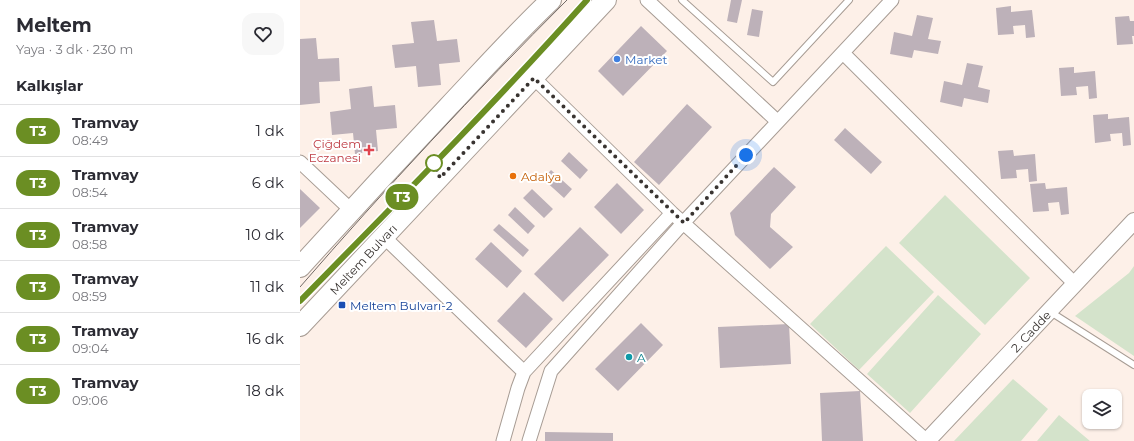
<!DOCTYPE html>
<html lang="tr">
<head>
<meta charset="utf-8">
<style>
  :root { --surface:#fff; --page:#f7f7f7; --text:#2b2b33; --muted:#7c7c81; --line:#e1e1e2 }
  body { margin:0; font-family:Montserrat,sans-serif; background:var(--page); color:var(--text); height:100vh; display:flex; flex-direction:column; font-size:15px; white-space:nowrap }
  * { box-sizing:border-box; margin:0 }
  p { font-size:13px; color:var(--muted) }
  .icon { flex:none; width:22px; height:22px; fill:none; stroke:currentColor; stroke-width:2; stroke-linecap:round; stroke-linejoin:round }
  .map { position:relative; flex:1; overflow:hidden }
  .side { display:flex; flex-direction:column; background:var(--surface); width:300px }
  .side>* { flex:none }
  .badge { padding:0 8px; border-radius:13px; font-size:14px; line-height:26px }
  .fabs { position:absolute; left:782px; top:389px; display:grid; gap:8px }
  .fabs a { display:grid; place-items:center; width:40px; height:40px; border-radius:8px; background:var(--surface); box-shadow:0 1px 3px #0004; font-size:20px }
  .you { position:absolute; width:20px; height:20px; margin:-10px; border:3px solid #fff; border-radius:50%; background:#1a73e8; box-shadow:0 0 0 6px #1a73e833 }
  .map>.badge { position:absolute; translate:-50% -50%; box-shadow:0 0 0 2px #fff }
  h2 { padding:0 16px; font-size:15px; line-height:36px }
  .round { display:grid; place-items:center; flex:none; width:42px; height:42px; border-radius:12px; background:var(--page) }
  .headline { display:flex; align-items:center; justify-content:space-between; height:68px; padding:0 16px }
  h1 { font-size:19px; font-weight:700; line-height:30px }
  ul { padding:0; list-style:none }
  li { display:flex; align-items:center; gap:12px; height:52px; padding:0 16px; border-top:1px solid var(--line) }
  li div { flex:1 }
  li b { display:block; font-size:15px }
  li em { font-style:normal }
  li .badge { min-width:44px; font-weight:700; text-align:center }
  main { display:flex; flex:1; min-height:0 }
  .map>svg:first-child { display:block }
</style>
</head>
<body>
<main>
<section class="side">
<div class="headline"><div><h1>Meltem</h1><p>Yaya · 3 dk · 230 m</p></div><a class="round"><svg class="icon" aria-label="heart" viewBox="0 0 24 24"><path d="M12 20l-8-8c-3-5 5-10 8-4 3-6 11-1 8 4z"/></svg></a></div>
<h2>Kalkışlar</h2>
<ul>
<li><span class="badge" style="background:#6b8e23;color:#fff">T3</span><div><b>Tramvay</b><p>08:49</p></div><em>1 dk</em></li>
<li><span class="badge" style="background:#6b8e23;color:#fff">T3</span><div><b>Tramvay</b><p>08:54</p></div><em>6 dk</em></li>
<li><span class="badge" style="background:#6b8e23;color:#fff">T3</span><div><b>Tramvay</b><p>08:58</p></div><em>10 dk</em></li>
<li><span class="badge" style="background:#6b8e23;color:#fff">T3</span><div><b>Tramvay</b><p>08:59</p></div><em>11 dk</em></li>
<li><span class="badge" style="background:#6b8e23;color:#fff">T3</span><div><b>Tramvay</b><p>09:04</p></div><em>16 dk</em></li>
<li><span class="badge" style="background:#6b8e23;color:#fff">T3</span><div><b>Tramvay</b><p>09:06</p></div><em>18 dk</em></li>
</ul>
</section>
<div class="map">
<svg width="834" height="441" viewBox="0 0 834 441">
  <rect width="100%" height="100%" fill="#fdf0e8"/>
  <path fill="#d4e3cb" d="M645,195L730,278L685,325L599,243Z
    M586,246L634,292L559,370L510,324Z
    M834,266V356L775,316L829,273Z
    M638,295L681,334L610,413L567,374Z
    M713,379L748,409L721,441H654Z
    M759,415L790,441H737Z"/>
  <path fill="#bdb1b9" d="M431,0H442L437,23L427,21Z
    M711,6V12L732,10L735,37L726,38L725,25L713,26L714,34L698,35L696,8Z
    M452,9L463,11L459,37L447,35Z
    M617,15L633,18L628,39L641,41L638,54L614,50L612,58L590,54L594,32L612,36Z
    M829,16L830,21H834V36H832L833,44L817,45L815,17Z
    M134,20L137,41L157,39L160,62L139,64L141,85L118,87L116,66L95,68L92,45L114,43L111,22Z
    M341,26L367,51L323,96L298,71Z
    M16,38L18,59L39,58L40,81L19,82L20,103L0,105V39Z
    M667,63L683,66L678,87L690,90L688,103L664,98L662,107L640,102L644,81L662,85Z
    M774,67V73L795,71L797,98L789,99L788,86L776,87L777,95L761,96L759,68Z
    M72,86L74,107L95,105L97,128L76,130L78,151L55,154L53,133L32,135L30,112L51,109L49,89Z
    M387,104L412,127L359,185L334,162Z
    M808,114V119L829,117L831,145L823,146L822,133L810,134L811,141L795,143L793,115Z
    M545,128L582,162L571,174L534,140Z
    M713,150L714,156L735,154L737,181L729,182L728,169L716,170L717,178L701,179L698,151Z
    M269,152L288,170L280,179L261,161Z
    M474,167L496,187L471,214L470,227L493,247L470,269L435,235L430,213Z
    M251,170L272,189L264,198L243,179Z
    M317,183L344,210L321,234L294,207Z
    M745,183L746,189L767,187L769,214L761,215L759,202L748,203L749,211L733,212L730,184Z
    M0,189L20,208L0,228Z
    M232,189L253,209L244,218L223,198Z
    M215,207L235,226L228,234L208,215Z
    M199,224L229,250L223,257L193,230Z
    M280,227L309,255L263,302L234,274Z
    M191,242L222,271L207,288L175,259Z
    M224,292L253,319L226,348L197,321Z
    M341,323L363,345L318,391L295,369Z
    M489,324L491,364L420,368L418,327Z
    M560,391L563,441H522L520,393Z
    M245,432L313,433V441H245Z"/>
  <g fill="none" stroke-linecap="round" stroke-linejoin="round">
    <g stroke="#a79c94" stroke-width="8">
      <path id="service" d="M382,0L473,82L549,0
        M749,311L834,365"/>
    </g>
    <g stroke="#a79c94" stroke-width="15">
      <path id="minor" d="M347,0L477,121
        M543,53L775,284
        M234,78L372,213L627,441
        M0,162L51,210
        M84,237L224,372
        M203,441L218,388L224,372L372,213
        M229,441L251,371L383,223L592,0"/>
    </g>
    <g stroke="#a79c94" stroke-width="18">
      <g id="tertiary">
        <path id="s1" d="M627,441L834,221"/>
      </g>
    </g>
    <g stroke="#a79c94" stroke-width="22">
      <g id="primary">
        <path d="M0,267C49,213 98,160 148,107C182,71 215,34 251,0"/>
        <path id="s2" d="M0,326L306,0"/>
      </g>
    </g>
    <use href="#service" stroke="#fff" stroke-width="6"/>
    <use href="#minor" stroke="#fff" stroke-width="13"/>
    <use href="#tertiary" stroke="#fff" stroke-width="16"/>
    <use href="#primary" stroke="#fff" stroke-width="20"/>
    <path stroke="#706965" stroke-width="1" d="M0,287C85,189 175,92 267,0
      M0,301C97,202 194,103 287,0"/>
  </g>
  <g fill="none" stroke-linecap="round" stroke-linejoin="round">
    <g stroke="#fff" stroke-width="9">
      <path id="line" d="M0,301C97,202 195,103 287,0"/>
    </g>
    <use href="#line" stroke="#6b8e23" stroke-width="6"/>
    <path stroke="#393431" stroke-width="4" stroke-dasharray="0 7.2" d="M134,163L140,178L234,78L384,223L446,155"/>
  </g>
  <circle fill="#3f7fe0" stroke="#fff" stroke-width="1.5" cx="317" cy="59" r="4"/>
  <path fill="#e0444e" stroke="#fff" stroke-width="1.5" d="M67 144h4v4h4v4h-4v4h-4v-4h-4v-4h4z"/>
  <circle fill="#fff" stroke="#6b8e23" stroke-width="2" cx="134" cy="163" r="8"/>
  <circle fill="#e8710a" stroke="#fff" stroke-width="1.5" cx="213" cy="176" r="4"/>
  <rect fill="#1a4fb4" stroke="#fff" stroke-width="1.5" x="38" y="301" width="8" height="8" rx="2"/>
  <circle fill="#0f9aa8" stroke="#fff" stroke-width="1.5" cx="329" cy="357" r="4"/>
  <g text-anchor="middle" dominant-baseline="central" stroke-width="4" stroke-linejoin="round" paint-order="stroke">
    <g font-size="12" fill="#366cbe" stroke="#fff" text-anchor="start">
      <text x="325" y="59">Market</text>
    </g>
    <g font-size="12" fill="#be3a42" stroke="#fff" text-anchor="end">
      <text x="61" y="143">Çiğdem<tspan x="61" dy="14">Eczanesi</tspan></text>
    </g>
    <g font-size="12" fill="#c56008" stroke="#fff" text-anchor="start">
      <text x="221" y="176">Adalya</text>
    </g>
    <g font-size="12" fill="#393431" stroke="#fff">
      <text stroke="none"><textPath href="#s2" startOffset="92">Meltem Bulvarı</textPath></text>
      <text stroke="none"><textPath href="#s1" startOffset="151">2. Cadde</textPath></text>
    </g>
    <g font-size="12" fill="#164399" stroke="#fff" text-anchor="start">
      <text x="50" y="305">Meltem Bulvarı-2</text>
    </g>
    <g font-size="12" fill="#0d838f" stroke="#fff" text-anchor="start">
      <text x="337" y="357">A</text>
    </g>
  </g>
</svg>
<div class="fabs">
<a><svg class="icon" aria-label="layers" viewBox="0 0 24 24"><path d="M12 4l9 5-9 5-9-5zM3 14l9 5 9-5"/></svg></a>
</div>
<div class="you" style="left:446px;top:155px"></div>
<b class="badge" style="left:102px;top:197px;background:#6b8e23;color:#fff">T3</b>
</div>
</main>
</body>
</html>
